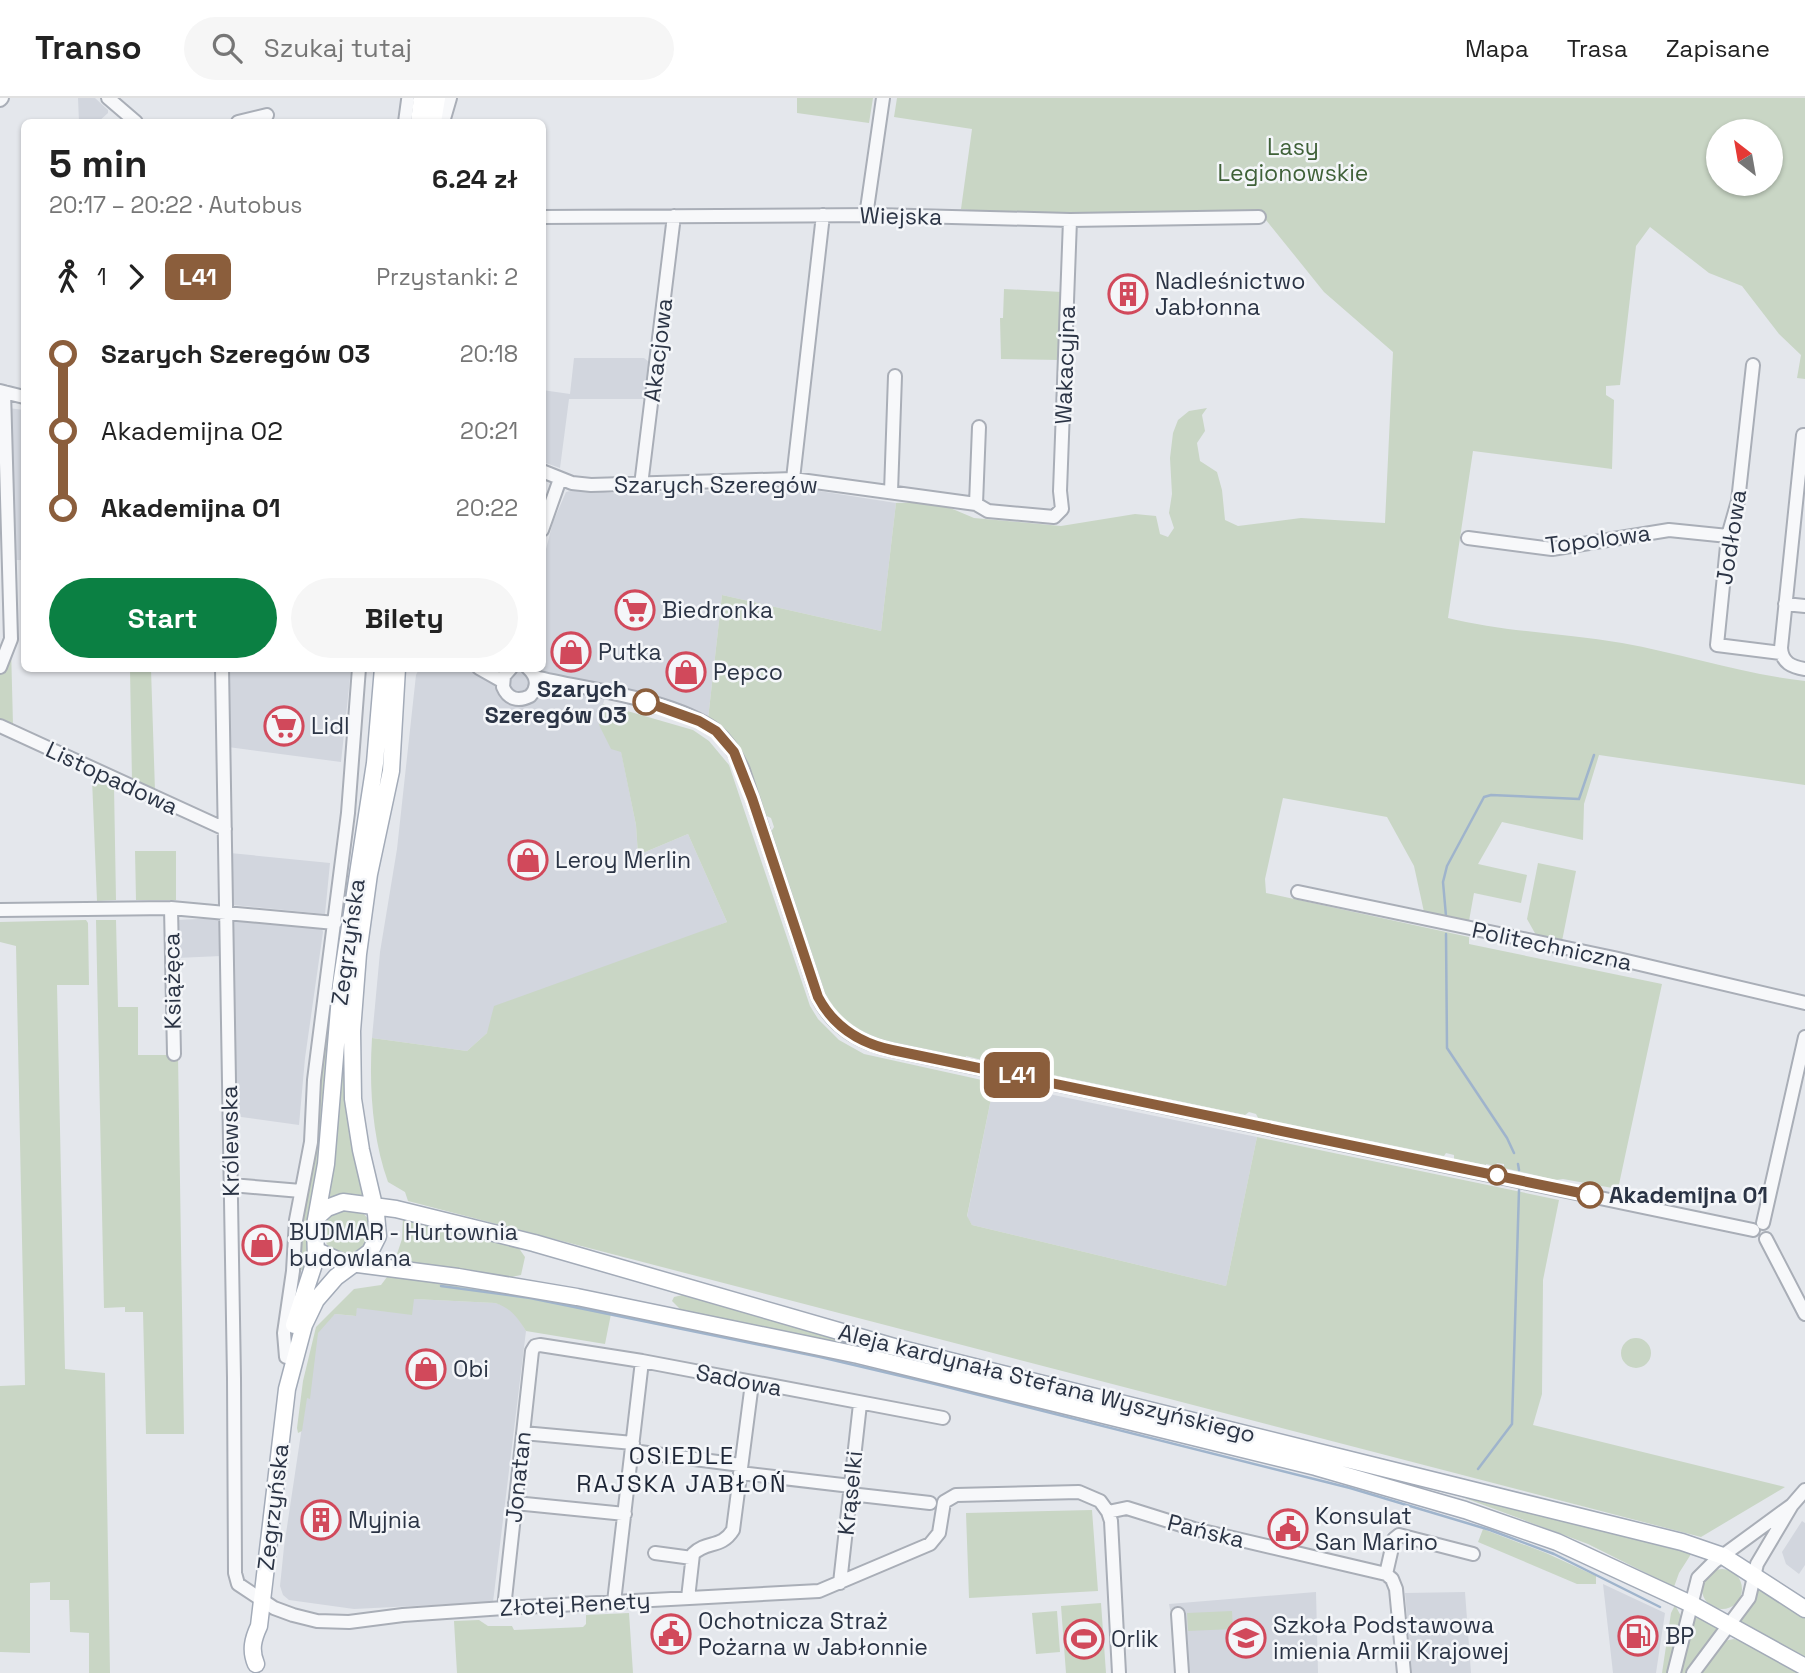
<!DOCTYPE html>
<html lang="pl">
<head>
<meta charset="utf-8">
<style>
  :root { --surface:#fff; --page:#f6f6f6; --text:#222; --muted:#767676; --line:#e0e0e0; --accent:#0b8043 }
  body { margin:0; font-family:"Space Grotesk",sans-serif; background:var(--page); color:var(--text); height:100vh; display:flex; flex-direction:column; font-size:26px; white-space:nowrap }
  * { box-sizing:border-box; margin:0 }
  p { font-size:23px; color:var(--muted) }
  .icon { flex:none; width:38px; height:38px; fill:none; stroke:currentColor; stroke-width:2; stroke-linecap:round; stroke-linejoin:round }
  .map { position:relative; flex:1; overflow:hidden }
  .sheet { position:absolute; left:21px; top:21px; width:525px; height:553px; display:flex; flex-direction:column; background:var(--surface); border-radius:10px; box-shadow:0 2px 5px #0004 }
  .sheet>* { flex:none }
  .badge { padding:0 14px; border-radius:10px; font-size:24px; line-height:46px }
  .needle { width:46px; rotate:329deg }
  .tools { position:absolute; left:1706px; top:21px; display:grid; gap:14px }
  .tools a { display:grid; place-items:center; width:77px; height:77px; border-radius:50%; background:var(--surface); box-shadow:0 2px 5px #0004; font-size:35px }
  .map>.badge { position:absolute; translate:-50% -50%; box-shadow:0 0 0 4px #fff }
  .legs { display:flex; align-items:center; gap:10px; height:77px; padding:0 28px; font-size:23px }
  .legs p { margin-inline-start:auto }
  .summary { display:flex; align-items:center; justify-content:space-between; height:119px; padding:0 28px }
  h1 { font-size:38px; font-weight:600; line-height:52px }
  .primary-button { display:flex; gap:14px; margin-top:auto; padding:14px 28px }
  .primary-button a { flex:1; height:80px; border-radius:42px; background:var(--accent); color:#fff; font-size:28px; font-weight:600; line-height:80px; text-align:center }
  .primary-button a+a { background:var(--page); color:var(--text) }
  ul { padding:0 28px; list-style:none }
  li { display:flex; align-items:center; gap:24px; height:77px; font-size:26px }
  li i { display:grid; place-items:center; width:10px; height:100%; margin:0 9px; background:currentColor }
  li i::after { content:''; width:18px; height:18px; margin:-9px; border:5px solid; border-radius:50%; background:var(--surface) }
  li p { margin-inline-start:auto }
  li:first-child i { background:linear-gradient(#0000 50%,currentColor 0) }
  li:last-child i { background:linear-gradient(currentColor 50%,#0000 0) }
  header { display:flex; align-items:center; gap:42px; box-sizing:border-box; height:98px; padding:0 35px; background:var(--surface); border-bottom:2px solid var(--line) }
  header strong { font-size:33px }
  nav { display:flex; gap:38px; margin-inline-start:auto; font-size:24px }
  .search { width:490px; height:63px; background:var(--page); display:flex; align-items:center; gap:18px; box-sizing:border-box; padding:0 24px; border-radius:38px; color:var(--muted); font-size:26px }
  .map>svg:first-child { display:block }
</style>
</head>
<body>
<header>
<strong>Transo</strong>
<div class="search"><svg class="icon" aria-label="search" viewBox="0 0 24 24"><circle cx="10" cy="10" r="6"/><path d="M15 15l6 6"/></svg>Szukaj tutaj</div>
<nav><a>Mapa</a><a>Trasa</a><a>Zapisane</a></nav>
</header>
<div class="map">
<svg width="1805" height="1575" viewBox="0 0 1805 1575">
  <rect width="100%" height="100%" fill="#e4e7ec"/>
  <path fill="#d2d6de" d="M78,0H95L108,12V15L98,24H79Z
    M574,260H644L653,267L648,301H569L560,370L543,364L542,292L570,296Z
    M8,310L24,312V462H12Z
    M800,390L896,405L881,533L722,497L708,621L610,585L603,606L599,627L621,653L636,727L638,757L688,736L727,824L670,846L487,935L467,953L372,940L380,854L397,751L416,577L419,571L542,570L543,455H545L553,424L566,394L579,391L620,396Z
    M227,571H351L341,664L228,649Z
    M230,755L330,765L325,816L233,807L230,804Z
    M220,820L221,858L177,860L176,822Z
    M231,821L321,827L323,834L305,960L299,1027L234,1018Z
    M1000,986L1257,1039L1226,1188L972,1127L967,1119L993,991Z
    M414,1201L495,1205L507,1208L518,1219L526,1233L493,1504L354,1511L289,1502L283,1497L280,1488L284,1449L316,1235L335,1216L355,1218L357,1210Z
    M1802,1423L1805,1425V1467L1799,1476L1786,1466L1782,1454Z
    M1603,1486L1665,1515L1656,1575H1613Z
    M1316,1494L1318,1575H1182L1169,1506Z
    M1465,1494L1471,1575H1412L1405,1495Z"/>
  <path fill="#c9d6c5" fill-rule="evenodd" d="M797,0H873L869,25L797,15Z
    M897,0H1805V281L1797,280L1801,257L1779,236L1742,188L1709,175L1650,129L1636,148L1620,287L1606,288V297L1614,302L1612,371L1473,353L1448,520C1504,534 1564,535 1622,545C1683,556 1743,576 1805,583V687L1599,657L1584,706L1583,742L1502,724L1478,766L1527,777L1521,805L1474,795L1469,823L1424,814L1414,768L1387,719L1283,700L1265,781L1266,795L1469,839V846L1662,886L1618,1091L1563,1081L1556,1082L1504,1070V1066L1497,1065L1495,1068L1486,1066V1067L1454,1061V1057L1446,1055L1444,1058L1258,1020L1256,1016L1249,1014L1245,1017L996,965L995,962L988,960L986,963L966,958L965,962C908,950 853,950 822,894L769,737L774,729L771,720L762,716L708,621L722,497L881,533L896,405L936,404L974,420L1061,428L1135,416L1156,418L1160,436L1168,439L1174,430L1169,415L1172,396L1170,360L1173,335L1178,322L1189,313L1207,310L1202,317L1205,333L1197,345L1200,363L1217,374L1222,392L1225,422L1238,428L1301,420L1385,425L1393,254L1324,194L1262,117L1167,118L1007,116L961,111L972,31L894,19ZM1718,33H1771V86H1718Z
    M1004,191L1062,194L1060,262L1001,261L1000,220H1003Z
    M11,549L13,627L0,621V577Z
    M130,571H151L155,693L132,683Z
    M388,575L382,683L356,822L349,882L346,933V972L351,1030L365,1102L343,1099L328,1104L347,881L377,691Z
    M603,606L693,632L709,643L729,667L810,908L818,921L839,942L864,956L1000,986L993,991L967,1118L972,1127L1226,1188L1257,1039L1559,1102L1543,1182L1542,1296L1533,1327L1785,1389L1701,1439L408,1103L405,1094L388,1084C372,1039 369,988 372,940L467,953L487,935L494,908L727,824L688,736L638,757L636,727L621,654L611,651L599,627Z
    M92,681L114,688L116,802L97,803Z
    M135,753H176V802H136Z
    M1538,765L1576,773L1562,843L1536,837L1527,821Z
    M86,822L88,825L89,887H57L65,1271L105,1275L110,1575H89V1535L70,1534L69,1502H50V1484L30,1485V1555L0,1554V1288L25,1287L16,848L0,844V824Z
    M96,822H116L118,909H138V957H178L184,1336H146L143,1214H125V1209L104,1210Z
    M336,832L342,833L325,970L318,1059L307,1131L309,1172H296Z
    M323 1133a24 24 0 1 1 48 0a24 24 0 1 1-48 0Z
    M403,1120L518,1149L525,1159L521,1177L502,1181L394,1165L402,1141Z
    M390,1175L612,1211L605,1246L526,1233C517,1219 511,1210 495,1205L414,1201L412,1217L357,1210L356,1218L335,1216L318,1235L310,1301L307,1300L302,1333L298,1335L297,1330L303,1283L316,1229L354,1191L381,1187Z
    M691,1195L1693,1453L1679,1475L1674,1489L1588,1446L1462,1399L897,1259L689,1215L680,1211L672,1203L674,1199Z
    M1621 1255a15 15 0 1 1 30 0a15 15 0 1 1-30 0Z
    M1092,1412L1098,1493L969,1500L966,1415Z
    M1483,1431L1546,1455L1596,1478V1486H1577L1478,1444Z
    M1702 1491a20 20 0 1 1 40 0a20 20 0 1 1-40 0Z
    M1755,1488L1805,1520V1563L1734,1524Z
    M1101,1505L1106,1575H1066L1061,1508Z
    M1675,1507L1682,1520L1670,1575H1662L1671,1515Z
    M1057,1513L1060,1554L1036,1556L1032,1515Z
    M1232,1513L1233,1531L1188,1533L1187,1515Z
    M629,1515L633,1575H457L454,1523L479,1522L488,1528H512L514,1532L583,1529L586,1526V1517Z
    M1693,1518L1719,1530L1686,1575H1680Z
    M1734,1541L1740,1543L1799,1575H1700L1724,1543Z"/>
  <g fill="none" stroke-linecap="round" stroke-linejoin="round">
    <path stroke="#9fb4cc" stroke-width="2.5" d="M1446,818L1443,784L1447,768L1484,699L1491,697L1579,701L1594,657
      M1446,836L1447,950L1507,1040L1514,1055
      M1518,1066L1519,1072
      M441,1188L530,1200L820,1259L935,1286L1350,1390L1490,1432L1554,1456L1660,1509
      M1478,1371L1512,1326L1519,1092"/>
    <g stroke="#a9aeb7" stroke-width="16">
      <path id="minor" d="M108,0L136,24
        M0,2L2,0
        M238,24L267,17
        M405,24L408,2
        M443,24L450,0
        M866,118L883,0
        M542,119L876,117L1070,122L1259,119
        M1753,267L1738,403L1728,438L1717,547L1781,555
        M0,293L24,299
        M1805,337H1803L1781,550C1782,565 1792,569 1805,571
        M542,373L572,385L591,387L793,381L976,406L988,413L1054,419L1062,411L1060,393L1070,122
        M793,381L823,117
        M641,387L674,118
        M891,394L895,278
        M976,406L979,329
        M542,432L560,381
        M1468,440L1552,451L1669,432L1728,438
        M1785,506L1805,508
        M0,569L11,541L4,294
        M222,570L234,1280L235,1475L238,1486L274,1510L293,1517L317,1523L349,1524L403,1517L504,1510L819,1493L930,1446L939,1435L944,1404L956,1397L1079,1394L1100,1403L1108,1414L1111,1423L1119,1575
        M479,570L502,583
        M511,570L504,578L503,589C508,601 518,604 530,598C538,590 538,579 528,570
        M535,579C587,592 672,600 715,632C728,643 736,656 743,672L818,899C833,929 860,945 892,952L1753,1132
        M535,592L559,591L568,587
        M0,628L225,731
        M1298,794L1614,860L1805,905
        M171,810L174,956
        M0,812L171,810L335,825
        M231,1087L301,1093
        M1763,1125L1805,939
        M1766,1141L1805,1216
        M286,1259L284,1235L293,1173L296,1122L311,1044L314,982L348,715L359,570
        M523,1335L633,1345
        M632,1353L741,1367
        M740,1375L851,1388
        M850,1396L930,1405
        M515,1405L625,1416
        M1108,1414L1127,1410L1194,1431L1386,1476L1392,1481L1396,1491L1404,1575
        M655,1455L692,1460
        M1386,1476L1394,1441L1399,1437L1473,1456
        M840,1485L860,1306
        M688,1500L693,1456C707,1442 721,1451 733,1432L752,1285
        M614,1504L642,1263
        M504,1510L532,1253L535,1248L540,1247L642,1263L943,1320
        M1178,1516L1182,1575
        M1674,1575L1698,1480L1714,1464L1792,1407
        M1693,1575L1749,1500L1757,1466L1792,1407L1805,1392"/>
    </g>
    <g stroke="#a3abb8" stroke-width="19">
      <path id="major" d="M419,24L422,0
        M433,24L437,0
        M317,1119L327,1110L343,1104L396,1111L534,1145L894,1249L1682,1444L1723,1458L1805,1511
        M317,1153L342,1164L458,1179L577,1199L858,1257L1316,1369L1465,1412L1557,1444L1691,1506L1805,1569
        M294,1227L316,1160L315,1127L326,1066L341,887L375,665L383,570
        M256,1566C250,1552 253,1541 259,1528L287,1291L304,1227L316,1202L336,1179L370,1154L378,1138L376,1116L361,1052L353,1001L352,933L358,856L369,776L391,673L397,570"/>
    </g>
    <use href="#minor" stroke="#f7f8fa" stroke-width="12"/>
    <use href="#major" stroke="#fff" stroke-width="16"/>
  </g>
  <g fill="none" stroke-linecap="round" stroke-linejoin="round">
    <g stroke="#fff" stroke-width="16">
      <path id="line-1" d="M646,604L699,623L716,633L734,654L752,700L818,899C834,929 859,945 892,952L1590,1097"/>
    </g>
    <use href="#line-1" stroke="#8b5e3c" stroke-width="10"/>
  </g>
  <defs>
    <g id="building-ring" transform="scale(2.0125)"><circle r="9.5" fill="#f4f6f9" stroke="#d1495b" stroke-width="1.5"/><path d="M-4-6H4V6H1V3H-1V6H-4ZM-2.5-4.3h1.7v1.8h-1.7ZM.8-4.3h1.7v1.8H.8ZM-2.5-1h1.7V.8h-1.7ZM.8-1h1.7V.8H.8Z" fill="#d1495b"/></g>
    <g id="supermarket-ring" transform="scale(2.0125)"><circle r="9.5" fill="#f4f6f9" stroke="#d1495b" stroke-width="1.5"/><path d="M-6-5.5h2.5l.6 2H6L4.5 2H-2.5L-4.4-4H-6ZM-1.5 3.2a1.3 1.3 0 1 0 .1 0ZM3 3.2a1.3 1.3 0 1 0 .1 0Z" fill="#d1495b"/></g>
    <g id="shop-ring" transform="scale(2.0125)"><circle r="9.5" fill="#f4f6f9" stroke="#d1495b" stroke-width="1.5"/><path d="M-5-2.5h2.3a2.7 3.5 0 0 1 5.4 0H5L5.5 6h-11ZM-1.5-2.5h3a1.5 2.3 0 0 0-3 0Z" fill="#d1495b"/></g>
    <g id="civic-ring" transform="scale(2.0125)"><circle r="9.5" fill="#f4f6f9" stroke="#d1495b" stroke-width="1.5"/><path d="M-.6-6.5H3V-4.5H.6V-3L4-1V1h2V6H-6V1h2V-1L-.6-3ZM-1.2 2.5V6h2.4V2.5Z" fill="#d1495b"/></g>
    <g id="fuel-ring" transform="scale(2.0125)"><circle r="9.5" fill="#f4f6f9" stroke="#d1495b" stroke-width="1.5"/><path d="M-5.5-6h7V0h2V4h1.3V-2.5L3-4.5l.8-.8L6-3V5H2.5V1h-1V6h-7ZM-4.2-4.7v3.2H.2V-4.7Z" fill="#d1495b"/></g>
    <g id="school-ring" transform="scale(2.0125)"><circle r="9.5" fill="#f4f6f9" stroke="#d1495b" stroke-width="1.5"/><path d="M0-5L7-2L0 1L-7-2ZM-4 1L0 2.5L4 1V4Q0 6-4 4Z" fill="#d1495b"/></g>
    <g id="stadium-ring" transform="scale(2.0125)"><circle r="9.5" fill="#f4f6f9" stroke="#d1495b" stroke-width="1.5"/><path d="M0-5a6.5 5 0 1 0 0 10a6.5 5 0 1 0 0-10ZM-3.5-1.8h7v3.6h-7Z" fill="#d1495b"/></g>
  </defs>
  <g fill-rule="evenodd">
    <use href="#building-ring" x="1128" y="196"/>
    <use href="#supermarket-ring" x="635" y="512"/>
    <use href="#shop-ring" x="571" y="554"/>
    <use href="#shop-ring" x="686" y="574"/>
    <use href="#supermarket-ring" x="284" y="628"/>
    <use href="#shop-ring" x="528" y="762"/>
    <use href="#shop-ring" x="262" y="1147"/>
    <use href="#shop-ring" x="426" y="1271"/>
    <use href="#building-ring" x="321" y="1422"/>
    <use href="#civic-ring" x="1288" y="1431"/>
    <use href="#civic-ring" x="671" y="1536"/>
    <use href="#fuel-ring" x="1638" y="1538"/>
    <use href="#school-ring" x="1246" y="1540"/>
    <use href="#stadium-ring" x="1084" y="1541"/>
  </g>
  <g fill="#fff" stroke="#8b5e3c" stroke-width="3.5">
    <circle cx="646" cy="604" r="12"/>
    <circle cx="1497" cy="1077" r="9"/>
    <circle cx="1590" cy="1097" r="12"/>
  </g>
  <g text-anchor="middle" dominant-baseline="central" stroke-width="5" stroke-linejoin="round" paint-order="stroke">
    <g font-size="23" fill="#3f6138" stroke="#f4f6f9">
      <text x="1293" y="49">Lasy<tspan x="1293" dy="26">Legionowskie</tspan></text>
    </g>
    <g font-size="23" fill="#2b3445" stroke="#f4f6f9">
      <text transform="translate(901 118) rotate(1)">Wiejska</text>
      <text transform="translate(658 252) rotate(-83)">Akacjowa</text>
      <text transform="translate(1065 267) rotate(-88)">Wakacyjna</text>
      <text x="716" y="387">Szarych Szeregów</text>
      <text transform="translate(1731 439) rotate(-81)">Jodłowa</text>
      <text transform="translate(1598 441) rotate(-7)">Topolowa</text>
      <text transform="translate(112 680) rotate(25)">Listopadowa</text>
      <text transform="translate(348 844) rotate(-82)">Zegrzyńska</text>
      <text transform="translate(1552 848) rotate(12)">Politechniczna</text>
      <text transform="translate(172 883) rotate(-91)">Książęca</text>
      <text transform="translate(230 1043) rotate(-91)">Królewska</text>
      <text transform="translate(739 1282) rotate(11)">Sadowa</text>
      <text transform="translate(1047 1285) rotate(14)">Aleja kardynała Stefana Wyszyńskiego</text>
      <text transform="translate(518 1379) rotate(-84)">Jonatan</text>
      <text transform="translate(850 1395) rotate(-84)">Krąselki</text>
      <text transform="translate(273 1409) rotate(-83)">Zegrzyńska</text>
      <text transform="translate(1206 1433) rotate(14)">Pańska</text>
      <text transform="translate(575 1506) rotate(-3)">Złotej Renety</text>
    </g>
    <g font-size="23" fill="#2b3445" stroke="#f4f6f9" text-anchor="start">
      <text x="1155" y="183">Nadleśnictwo<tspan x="1155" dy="26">Jabłonna</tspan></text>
      <text x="662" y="512">Biedronka</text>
      <text x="598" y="554">Putka</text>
      <text x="713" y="574">Pepco</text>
      <text x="311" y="628">Lidl</text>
      <text x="555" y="762">Leroy Merlin</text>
      <text x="289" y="1134">BUDMAR - Hurtownia<tspan x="289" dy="26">budowlana</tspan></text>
      <text x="453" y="1271">Obi</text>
      <text x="1315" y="1418">Konsulat<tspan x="1315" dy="26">San Marino</tspan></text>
      <text x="348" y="1422">Myjnia</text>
      <text x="698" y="1523">Ochotnicza Straż<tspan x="698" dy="26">Pożarna w Jabłonnie</tspan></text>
      <text x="1273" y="1527">Szkoła Podstawowa<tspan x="1273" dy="26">imienia Armii Krajowej</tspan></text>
      <text x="1665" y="1538">BP</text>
      <text x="1111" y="1541">Orlik</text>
    </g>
    <g font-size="23" font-weight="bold" fill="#2b3445" stroke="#f4f6f9" text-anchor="end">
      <text x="627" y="591">Szarych<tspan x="627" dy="26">Szeregów 03</tspan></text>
      <text x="1609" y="1097" text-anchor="start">Akademijna 01</text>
    </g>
    <g font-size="24" letter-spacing="2" fill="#1d2536" stroke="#f4f6f9">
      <text x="682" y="1357">OSIEDLE<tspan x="682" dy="28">RAJSKA JABŁOŃ</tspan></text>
    </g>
  </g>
</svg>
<div class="tools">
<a><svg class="needle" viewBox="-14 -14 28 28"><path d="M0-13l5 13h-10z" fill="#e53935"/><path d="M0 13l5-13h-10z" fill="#767676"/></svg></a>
</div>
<b class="badge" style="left:1017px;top:977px;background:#8b5e3c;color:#fff">L41</b>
<section class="sheet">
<div class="summary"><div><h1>5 min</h1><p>20:17 – 20:22 · Autobus</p></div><b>6.24 zł</b></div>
<div class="legs"><svg class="icon" aria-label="walk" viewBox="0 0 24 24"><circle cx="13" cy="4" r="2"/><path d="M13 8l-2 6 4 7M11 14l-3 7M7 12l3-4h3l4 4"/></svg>1<svg class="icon" aria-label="forward" viewBox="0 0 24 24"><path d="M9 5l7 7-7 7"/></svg><b class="badge" style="background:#8b5e3c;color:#fff">L41</b><p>Przystanki: 2</p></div>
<ul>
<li><i style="color:#8b5e3c"></i><b>Szarych Szeregów 03</b><p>20:18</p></li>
<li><i style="color:#8b5e3c"></i><span>Akademijna 02</span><p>20:21</p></li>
<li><i style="color:#8b5e3c"></i><b>Akademijna 01</b><p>20:22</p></li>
</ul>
<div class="primary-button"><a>Start</a><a>Bilety</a></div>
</section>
</div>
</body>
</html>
